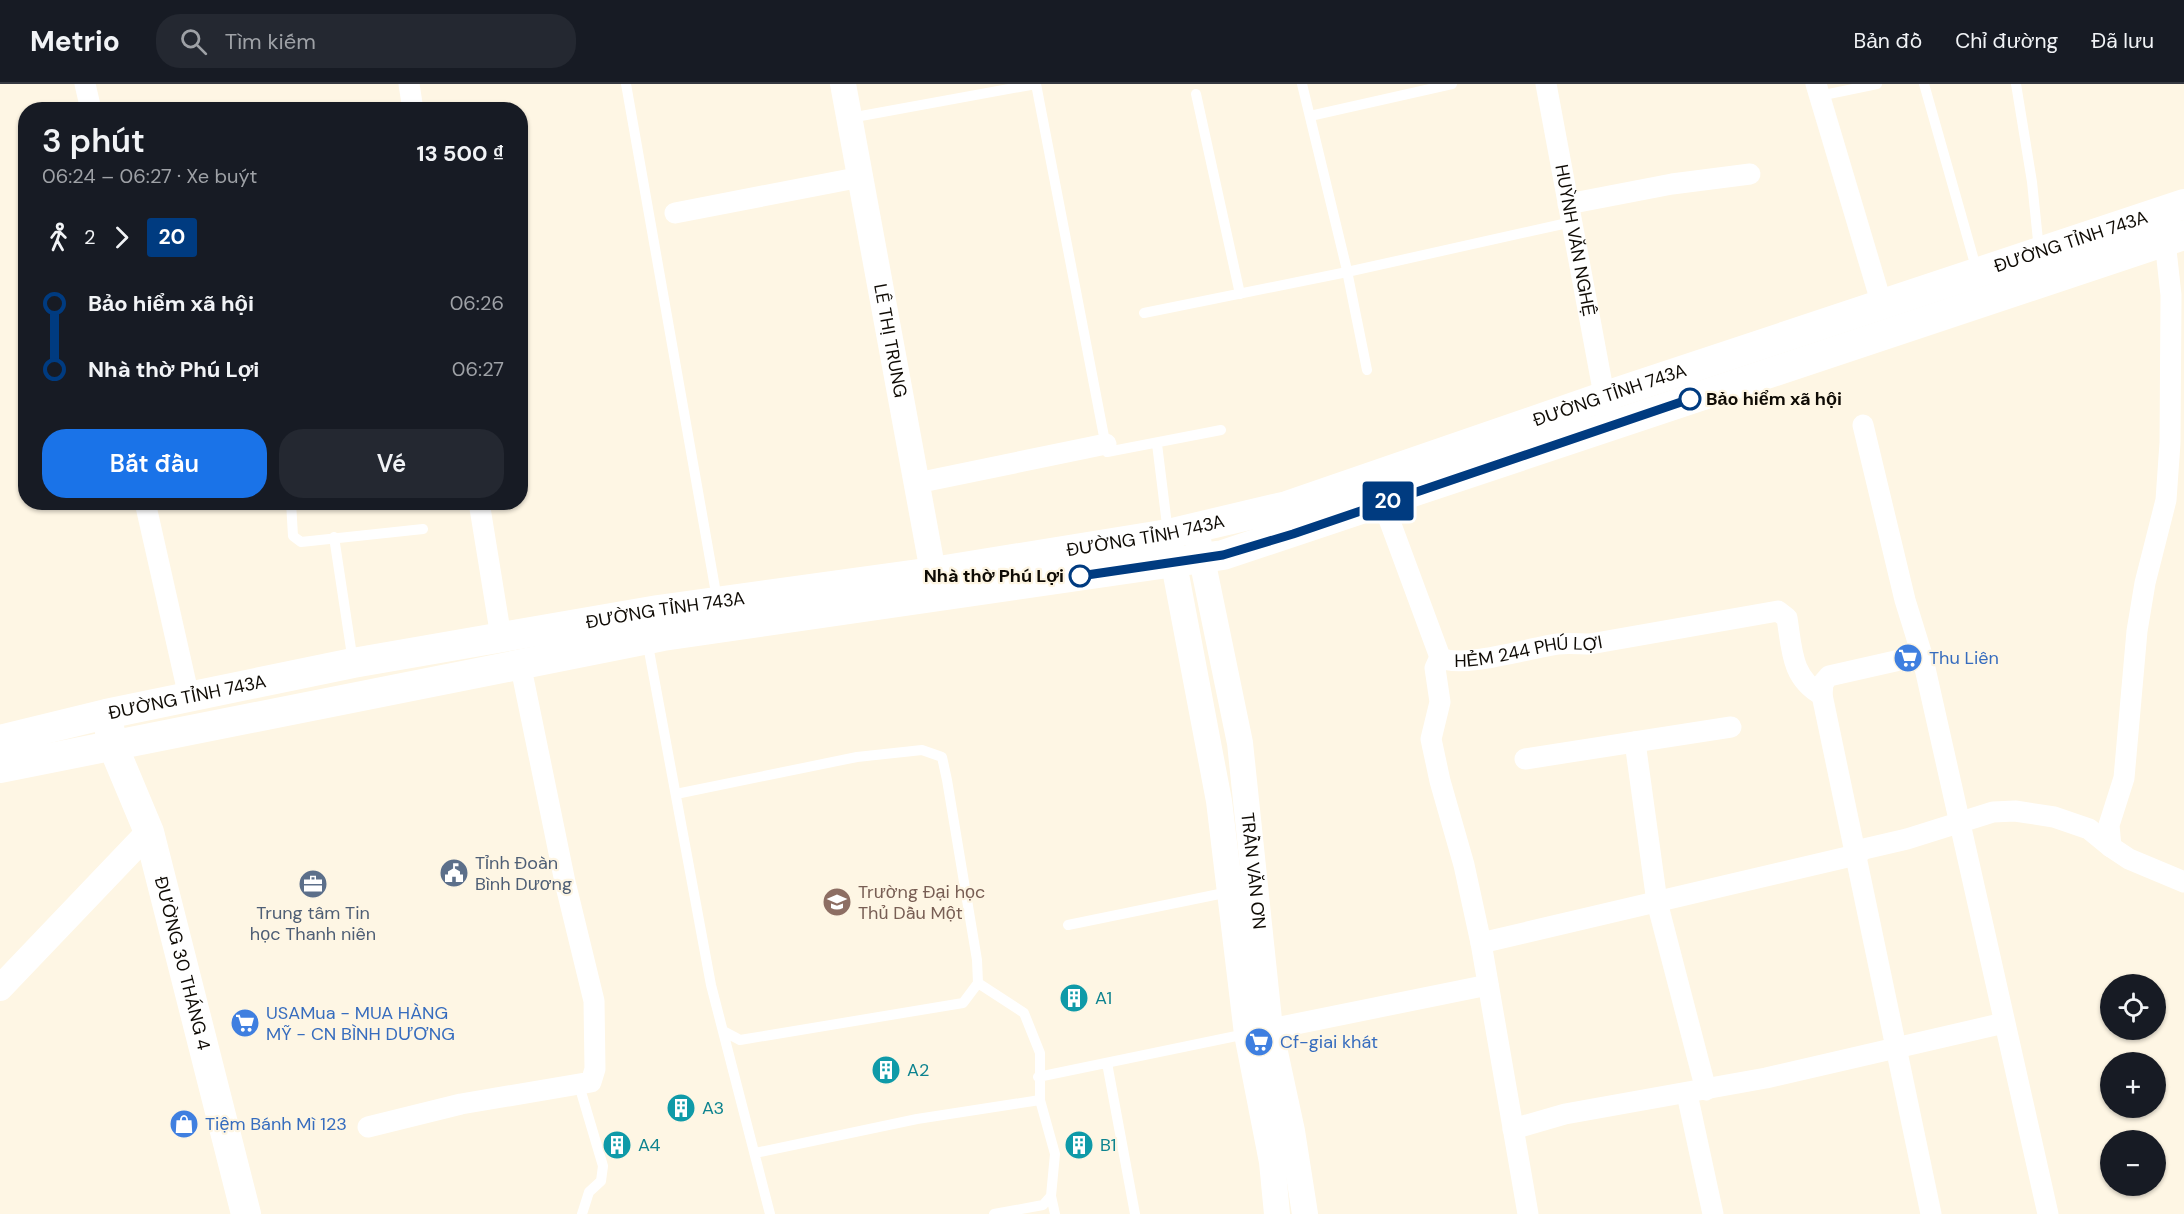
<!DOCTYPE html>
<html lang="vi">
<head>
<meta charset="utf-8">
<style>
  :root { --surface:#171b24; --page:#242831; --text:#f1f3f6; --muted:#9ea1a6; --line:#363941; --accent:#1a73e8 }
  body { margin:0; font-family:"DM Sans",sans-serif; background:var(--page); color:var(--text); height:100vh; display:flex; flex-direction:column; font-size:22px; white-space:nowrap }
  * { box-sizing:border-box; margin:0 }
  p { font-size:20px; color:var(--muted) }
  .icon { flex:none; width:33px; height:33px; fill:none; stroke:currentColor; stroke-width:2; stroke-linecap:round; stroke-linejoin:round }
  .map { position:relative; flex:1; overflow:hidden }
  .sheet { position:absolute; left:18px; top:18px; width:510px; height:408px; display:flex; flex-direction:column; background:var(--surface); border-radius:24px; box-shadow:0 2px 4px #0004 }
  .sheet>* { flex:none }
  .badge { padding:0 12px; border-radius:4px; font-size:21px; line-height:39px }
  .controls { position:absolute; left:2100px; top:890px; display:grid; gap:12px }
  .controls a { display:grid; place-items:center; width:66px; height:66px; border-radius:50%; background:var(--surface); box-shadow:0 2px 4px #0004; font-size:30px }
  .map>.badge { position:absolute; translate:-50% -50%; box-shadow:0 0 0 3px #fff }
  .legs { display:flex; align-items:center; gap:9px; height:66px; padding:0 24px; font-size:20px }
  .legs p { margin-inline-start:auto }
  .summary { display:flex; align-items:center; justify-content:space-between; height:102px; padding:0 24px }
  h1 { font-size:33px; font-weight:600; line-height:45px }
  .primary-button { display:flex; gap:12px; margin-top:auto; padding:12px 24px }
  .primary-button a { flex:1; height:69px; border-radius:24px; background:var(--accent); color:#fff; font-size:24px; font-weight:600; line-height:69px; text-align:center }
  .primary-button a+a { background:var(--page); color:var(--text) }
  ul { padding:0 24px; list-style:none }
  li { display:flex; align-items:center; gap:21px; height:66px; font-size:22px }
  li i { display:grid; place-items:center; width:9px; height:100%; margin:0 8px; background:currentColor }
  li i::after { content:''; width:15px; height:15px; margin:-8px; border:4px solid; border-radius:50%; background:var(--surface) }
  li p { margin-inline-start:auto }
  li:first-child i { background:linear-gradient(#0000 50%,currentColor 0) }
  li:last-child i { background:linear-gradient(currentColor 50%,#0000 0) }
  header { display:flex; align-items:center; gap:36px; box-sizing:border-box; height:84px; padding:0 30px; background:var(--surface); border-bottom:2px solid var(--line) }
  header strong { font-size:28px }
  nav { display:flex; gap:33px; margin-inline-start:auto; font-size:21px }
  .search { width:420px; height:54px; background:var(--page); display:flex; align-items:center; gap:15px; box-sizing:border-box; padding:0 21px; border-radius:24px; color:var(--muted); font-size:22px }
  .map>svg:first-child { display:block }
</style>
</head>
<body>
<header>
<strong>Metrio</strong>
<div class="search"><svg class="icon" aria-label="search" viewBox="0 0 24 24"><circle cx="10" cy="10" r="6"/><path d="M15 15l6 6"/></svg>Tìm kiếm</div>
<nav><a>Bản đồ</a><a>Chỉ đường</a><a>Đã lưu</a></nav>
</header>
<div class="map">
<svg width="2184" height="1130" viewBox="0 0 2184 1130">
  <rect width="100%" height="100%" fill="#fef6e4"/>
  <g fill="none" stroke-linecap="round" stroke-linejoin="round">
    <path stroke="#fff" stroke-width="10" d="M626,0L717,515
      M1302,0L1346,182L1367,286
      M1924,0L1977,187
      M2016,0L2032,98L2039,166
      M1196,10L1240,210
      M1819,12L1877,0
      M1310,32L1452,0
      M850,34L1036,0L1107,368L1221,346
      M1144,229L1347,188L1572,138
      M1157,360L1168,449
      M291,418L293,452L301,458L423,445
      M334,453L353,578
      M647,556L711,901L770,1130
      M676,710L857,673L922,666L942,673L947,696L977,876L978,899L963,919L740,956L725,948
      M1068,841L1229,808
      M978,899L1024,929L1040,969V1016L1055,1070L1051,1112L1043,1121L994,1130
      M1107,979L1135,1130
      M1038,993L1246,950
      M579,1001L603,1082L601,1097L589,1108L582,1130
      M755,1069L917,1035L1040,1016
      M1051,1112L1055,1130"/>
    <g stroke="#fff" stroke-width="21">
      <path d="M85,0L91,26"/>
      <path d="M409,0L413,26"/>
      <path id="s1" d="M1546,0L1607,327"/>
      <path d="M1816,0L1882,221"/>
      <path d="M1568,120L1672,100L1750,90"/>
      <path d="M675,129L861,93"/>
      <path d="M2165,157L2171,211L2170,359L2166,416L2145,499L2137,547L2124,694L2109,741L2111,763L2129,775L2184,798"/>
      <path d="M1863,341L1905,516L1922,571L2048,1130"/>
      <path d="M917,399L1106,360"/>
      <path d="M145,418L189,613"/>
      <path d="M479,418L501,553"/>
      <path id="s2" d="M1383,419L1440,573C1459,586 1532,563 1558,560C1568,559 1580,560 1590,560L1778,527L1787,534C1792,565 1791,594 1822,611"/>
      <path d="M1922,571L1829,592L1823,599L1822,611L1931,1130"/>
      <path d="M1440,573L1435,584L1440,618L1431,655L1440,697L1464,781L1481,859L1528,1130"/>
      <path d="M1635,658L1657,818L1706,1006"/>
      <path d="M1525,675L1731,643"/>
      <path d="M1481,859L1856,771L1864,765L1907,755L1993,728L2015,727L2054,733L2089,745L2111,763"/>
      <path d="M1256,948L1488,901"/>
      <path d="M1687,1010L1713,1130"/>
      <path d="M368,1043L461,1020L591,998L595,985L594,917L565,798L520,579"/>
      <path d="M1513,1045L1565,1030L1766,994L2004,939"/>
    </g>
    <g stroke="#fff" stroke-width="26">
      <path id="s3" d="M843,0L933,488"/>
      <path id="s4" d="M1198,456L1240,659L1270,945L1292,1047L1305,1130"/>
      <path d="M1170,459L1219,717L1247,950L1272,1078L1277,1130"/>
      <path d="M0,904L149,748"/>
    </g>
    <g stroke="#fff" stroke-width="30">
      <path id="s5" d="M109,643L113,662L149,748L246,1130"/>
      <path id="s6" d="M0,656L106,630L353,579L658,526L933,488L1168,450L1287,422L1603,313L2184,120"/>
      <path d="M0,684L663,552L1223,471L2184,151"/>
    </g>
  </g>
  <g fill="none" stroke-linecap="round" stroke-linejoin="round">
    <g stroke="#fff" stroke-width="14">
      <path id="line-1" d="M1080,492L1223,471L1293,450L1690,315"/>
    </g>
    <use href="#line-1" stroke="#003b80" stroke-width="9"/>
  </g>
  <defs>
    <g id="supermarket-disc" transform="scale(1.5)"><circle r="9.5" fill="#3f7fe0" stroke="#fef6e4"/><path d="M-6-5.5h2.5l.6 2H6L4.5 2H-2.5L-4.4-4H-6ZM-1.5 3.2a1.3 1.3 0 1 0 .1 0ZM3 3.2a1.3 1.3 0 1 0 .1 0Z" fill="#fff"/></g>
    <g id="civic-disc" transform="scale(1.5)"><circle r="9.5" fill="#5c6f8a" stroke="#fef6e4"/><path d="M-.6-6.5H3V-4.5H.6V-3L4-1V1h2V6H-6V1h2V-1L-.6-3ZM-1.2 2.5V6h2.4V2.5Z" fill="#fff"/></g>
    <g id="office-disc" transform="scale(1.5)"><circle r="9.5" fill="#5c6f8a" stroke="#fef6e4"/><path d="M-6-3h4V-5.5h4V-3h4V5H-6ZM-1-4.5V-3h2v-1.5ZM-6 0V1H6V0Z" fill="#fff"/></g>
    <g id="university-disc" transform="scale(1.5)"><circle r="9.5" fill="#8d6e63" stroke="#fef6e4"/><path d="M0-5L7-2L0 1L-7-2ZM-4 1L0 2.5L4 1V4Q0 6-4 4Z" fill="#fff"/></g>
    <g id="building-disc" transform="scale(1.5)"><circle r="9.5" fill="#0f9aa8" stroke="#fef6e4"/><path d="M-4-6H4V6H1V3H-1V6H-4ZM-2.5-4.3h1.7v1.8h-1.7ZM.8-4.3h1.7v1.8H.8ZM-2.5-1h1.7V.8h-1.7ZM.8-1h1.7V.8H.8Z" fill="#fff"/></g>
    <g id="shop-disc" transform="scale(1.5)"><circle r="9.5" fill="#3f7fe0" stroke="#fef6e4"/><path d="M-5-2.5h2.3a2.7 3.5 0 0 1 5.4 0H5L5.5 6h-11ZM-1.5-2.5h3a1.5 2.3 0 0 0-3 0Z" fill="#fff"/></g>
  </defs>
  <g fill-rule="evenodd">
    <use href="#supermarket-disc" x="1908" y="574"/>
    <use href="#civic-disc" x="454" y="789"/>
    <use href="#office-disc" x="313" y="800"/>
    <use href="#university-disc" x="837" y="818"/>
    <use href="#building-disc" x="1074" y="914"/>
    <use href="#supermarket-disc" x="245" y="939"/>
    <use href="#supermarket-disc" x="1259" y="958"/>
    <use href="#building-disc" x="886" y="986"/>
    <use href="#building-disc" x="681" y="1024"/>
    <use href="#shop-disc" x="184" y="1040"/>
    <use href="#building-disc" x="617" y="1061"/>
    <use href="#building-disc" x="1079" y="1061"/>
  </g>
  <g fill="#fff" stroke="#003b80" stroke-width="3">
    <circle cx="1690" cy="315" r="10"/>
    <circle cx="1080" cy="492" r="10"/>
  </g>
  <g text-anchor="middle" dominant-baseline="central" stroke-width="4.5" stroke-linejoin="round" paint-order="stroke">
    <g font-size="18" fill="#0f0b05" stroke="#fef6e4">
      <text stroke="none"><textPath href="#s1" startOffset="159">HUỲNH VĂN NGHỆ</textPath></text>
      <text stroke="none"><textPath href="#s6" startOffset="2136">ĐƯỜNG TỈNH 743A</textPath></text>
      <text stroke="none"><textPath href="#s3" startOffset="261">LÊ THỊ TRUNG</textPath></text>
      <text stroke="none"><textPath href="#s6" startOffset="1650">ĐƯỜNG TỈNH 743A</textPath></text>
      <text stroke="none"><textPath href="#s6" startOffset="1164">ĐƯỜNG TỈNH 743A</textPath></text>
      <text stroke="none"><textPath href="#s6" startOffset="678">ĐƯỜNG TỈNH 743A</textPath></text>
      <text stroke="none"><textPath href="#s2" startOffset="254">HẺM 244 PHÚ LỢI</textPath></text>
      <text stroke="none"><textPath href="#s6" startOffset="192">ĐƯỜNG TỈNH 743A</textPath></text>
      <text stroke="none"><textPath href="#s4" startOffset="336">TRẦN VĂN ƠN</textPath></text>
      <text stroke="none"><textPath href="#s5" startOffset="248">ĐƯỜNG 30 THÁNG 4</textPath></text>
    </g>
    <g font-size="18" font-weight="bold" fill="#0f0b05" stroke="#fef6e4" text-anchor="start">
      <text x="1706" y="315">Bảo hiểm xã hội</text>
      <text x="1064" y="492" text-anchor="end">Nhà thờ Phú Lợi</text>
    </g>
    <g font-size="18" fill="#366cbe" stroke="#fef6e4" text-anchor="start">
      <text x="1929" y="574">Thu Liên</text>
      <text x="266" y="929">USAMua - MUA HÀNG<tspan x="266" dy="21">MỸ - CN BÌNH DƯƠNG</tspan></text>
      <text x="1280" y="958">Cf-giai khát</text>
      <text x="205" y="1040">Tiệm Bánh Mì 123</text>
    </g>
    <g font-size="18" fill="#4e5e75" stroke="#fef6e4" text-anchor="start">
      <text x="475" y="779">Tỉnh Đoàn<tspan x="475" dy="21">Bình Dương</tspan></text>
      <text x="313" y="829" text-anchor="middle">Trung tâm Tin<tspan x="313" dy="21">học Thanh niên</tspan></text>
    </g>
    <g font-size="18" fill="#785e54" stroke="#fef6e4" text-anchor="start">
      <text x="858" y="808">Trường Đại học<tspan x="858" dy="21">Thủ Dầu Một</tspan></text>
    </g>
    <g font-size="18" fill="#0d838f" stroke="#fef6e4" text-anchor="start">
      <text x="1095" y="914">A1</text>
      <text x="907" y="986">A2</text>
      <text x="702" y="1024">A3</text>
      <text x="638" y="1061">A4</text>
      <text x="1100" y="1061">B1</text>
    </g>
  </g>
</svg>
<div class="controls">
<a><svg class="icon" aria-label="locate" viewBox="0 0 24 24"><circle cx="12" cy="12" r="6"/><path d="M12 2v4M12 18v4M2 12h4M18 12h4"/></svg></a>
<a>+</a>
<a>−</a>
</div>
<b class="badge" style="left:1388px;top:417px;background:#003b80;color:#fff">20</b>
<section class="sheet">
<div class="summary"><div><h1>3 phút</h1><p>06:24 – 06:27 · Xe buýt</p></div><b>13 500 ₫</b></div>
<div class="legs"><svg class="icon" aria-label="walk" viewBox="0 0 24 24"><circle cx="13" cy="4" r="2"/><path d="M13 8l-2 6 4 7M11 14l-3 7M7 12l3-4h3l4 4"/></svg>2<svg class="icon" aria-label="forward" viewBox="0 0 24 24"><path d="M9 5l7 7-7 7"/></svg><b class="badge" style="background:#003b80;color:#fff">20</b></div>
<ul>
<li><i style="color:#003b80"></i><b>Bảo hiểm xã hội</b><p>06:26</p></li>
<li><i style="color:#003b80"></i><b>Nhà thờ Phú Lợi</b><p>06:27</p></li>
</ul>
<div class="primary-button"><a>Bắt đầu</a><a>Vé</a></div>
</section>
</div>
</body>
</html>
